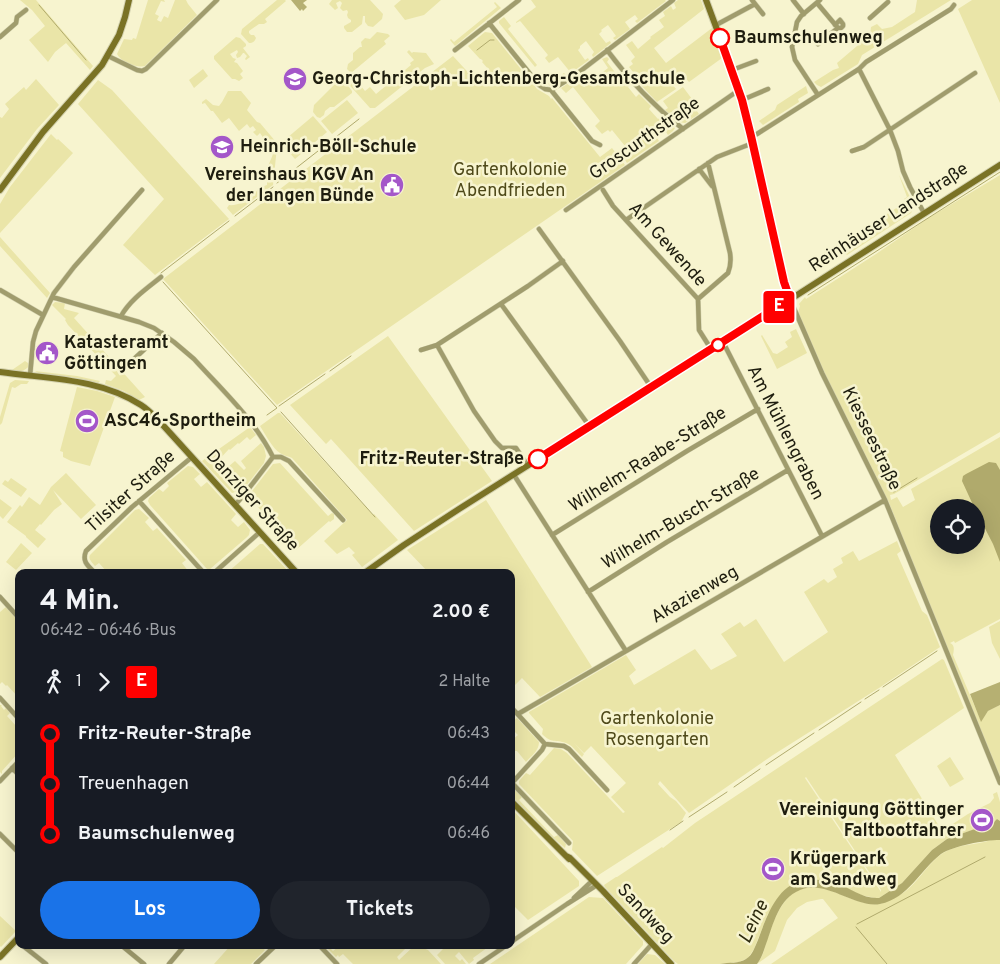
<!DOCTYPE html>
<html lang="de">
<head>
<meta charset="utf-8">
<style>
  :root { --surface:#171b24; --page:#20242c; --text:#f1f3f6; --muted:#9ea1a6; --accent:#1a73e8 }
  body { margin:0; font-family:Overpass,sans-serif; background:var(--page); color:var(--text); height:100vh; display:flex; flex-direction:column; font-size:19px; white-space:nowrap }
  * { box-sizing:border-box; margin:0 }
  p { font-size:16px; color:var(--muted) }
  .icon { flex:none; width:28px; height:28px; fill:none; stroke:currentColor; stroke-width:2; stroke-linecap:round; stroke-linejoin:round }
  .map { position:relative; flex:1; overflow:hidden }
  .side { position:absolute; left:15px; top:569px; width:500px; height:380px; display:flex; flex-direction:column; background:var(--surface); border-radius:10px; box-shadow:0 5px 20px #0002 }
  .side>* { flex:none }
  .badge { padding:0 10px; border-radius:4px; font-size:18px; line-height:32px }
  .buttons { position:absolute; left:930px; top:499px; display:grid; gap:10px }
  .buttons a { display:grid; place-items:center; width:55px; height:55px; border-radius:50%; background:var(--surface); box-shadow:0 5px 20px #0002; font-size:25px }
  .map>.badge { position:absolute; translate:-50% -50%; box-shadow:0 0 0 2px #fff }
  .legs { display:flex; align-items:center; gap:8px; height:55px; padding:0 25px; font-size:16px }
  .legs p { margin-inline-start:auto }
  .overview { display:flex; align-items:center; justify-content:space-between; height:85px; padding:0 25px }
  h1 { font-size:28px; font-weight:700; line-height:38px }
  .button { display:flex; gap:10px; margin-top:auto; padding:10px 25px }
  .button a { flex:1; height:58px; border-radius:30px; background:var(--accent); color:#fff; font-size:20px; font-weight:700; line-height:58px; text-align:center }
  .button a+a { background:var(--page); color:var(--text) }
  ul { padding:0 25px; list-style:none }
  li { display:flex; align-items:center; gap:18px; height:50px; font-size:19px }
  li i { display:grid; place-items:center; width:8px; height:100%; margin:0 6px; background:currentColor }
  li i::after { content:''; width:12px; height:12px; margin:-6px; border:4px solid; border-radius:50%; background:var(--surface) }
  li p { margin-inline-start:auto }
  li:first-child i { background:linear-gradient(#0000 50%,currentColor 0) }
  li:last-child i { background:linear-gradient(currentColor 50%,#0000 0) }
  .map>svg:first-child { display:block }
</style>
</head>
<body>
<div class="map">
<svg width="1000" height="964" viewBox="0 0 1000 964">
  <rect width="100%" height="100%" fill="#f7f4cf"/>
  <path fill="#eae5a8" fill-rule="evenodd" d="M20,0H36L93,66L90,70L66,43L55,52L48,62L29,40L45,26L32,10Z
    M148,0H164L165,2L161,1L155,14L159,16L157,20L161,22L164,16L168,18L175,0H186L188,4L197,15L145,66C136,68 121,62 117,54L124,39L132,40L133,38L136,39Z
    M277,0H285L286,1L265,19L267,22L264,24H259L249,31V33L251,35H254L256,38C255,41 253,43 249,43L241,34L242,29Z
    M332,0H370L383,14L382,19L373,27L368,26L365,22V16H363L362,24L352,32H347L344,28V26L351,22V20L348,18L347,15L348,12L347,10L343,11L340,8L342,3L340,1L336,3L338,8L335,10L329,4Z
    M401,0H441L424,15L405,20L394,6Z
    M531,0H665L666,1L637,23L635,21L638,19L635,15L625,22L630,29L615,40L613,38L616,36L608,25L601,30L602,31L599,34L606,43L610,41L611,43L593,57L592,55L594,52L586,41L580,46V48L578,50L585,60L588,58L589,60L571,73L558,57L549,63L545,58L548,55L521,22L520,21L516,23V22L536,7Z
    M678,0H701L704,9L654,48L666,63L712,28L722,58L689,82L681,73L678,75L677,74L669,80L676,89L657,102L635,79L637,77L629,67L633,64L631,61L635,57L626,45L632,41L638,49L651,38L650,37L664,27L659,20L665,16L663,12L671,6L673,10L676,8L674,3Z
    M917,0H951L862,55L858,64L821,87L817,85L814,82L833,70L839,68L837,63L870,35L871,27L877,24L882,29L892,27L915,12Z
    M972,0H1000V103L958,9Z
    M495,2L501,8L455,46L450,40L451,39L454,42L497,7L494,3Z
    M504,17L511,26L508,29L537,65L535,67L499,23V21Z
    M377,32L388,34L390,36L384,41L386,44L351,73L347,69L348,64L353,60V53L360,47H362L361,42L365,38L370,39Z
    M485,32L492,33L537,89L549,96L551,99L552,98L600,157L612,148L625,165L277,405L163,279L453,56L476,81L489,70L482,62L483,61L481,59H480L468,46Z
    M236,37L240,38L246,44V46L243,48L250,57L246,60L245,59L247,56L244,53H243L240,57L237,58L236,55L238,52L237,50L230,54L233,58L236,59L234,62L237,63L243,71L240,74L243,78L239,81L235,79H232L214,59V56Z
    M409,50L412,53L413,52L426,53L434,64L425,68L375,108H370L344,79L345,76L347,74L354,83L357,81L365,91L370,87L376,94L411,65L410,63L414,60L407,52Z
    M607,57L609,59L607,62L617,75L620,73L630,84L628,87L636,97L639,94L651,106L649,109L658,119L662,116L675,128L673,131L668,135L666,132L657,138L659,141L627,163L623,157L629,151L612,130L610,132L608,130L602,134L595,126L600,121L573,87L566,93L561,88L576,78L584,87L608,68L602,59Z
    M203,69L208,76L194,88L189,80Z
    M543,72L551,82L564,73L567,76L550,86L541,75Z
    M36,79L59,105L37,129L0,178V117L2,118L9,109L5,104L24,87L26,90Z
    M340,79H343L352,91V93L334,107H330L325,111L324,115L320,118L317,117L313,112L314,105Z
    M98,80L112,90L229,219L155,275L123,245L164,199L78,104Z
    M806,86L808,93L798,99L799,102L763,125L759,121L775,110L777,105Z
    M683,87L692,99L690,101L699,114L685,123L679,122L665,110L668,108L663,101Z
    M228,91H241L251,103L247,110L257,122L260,123L276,142L277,145C267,147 265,140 260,133L257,136L253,132L256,130L253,126L250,128L247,124L239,131L229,118L222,123L213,111H211L205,103L202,104V102L206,99L213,105L219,106L222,102Z
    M347,100L358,113L332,134L321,121Z
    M313,116L327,132L295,159L281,143Z
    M51,134L57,140L58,139L73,153L0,233V204L10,187Z
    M277,147L273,185L233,215L227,208L229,205C236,206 250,201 254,195C257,191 256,191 259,188C262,187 264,186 267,185V178L269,176C268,172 267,168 269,164C271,158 274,155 273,148Z
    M899,175L913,203L914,208L911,213L847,255L841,247L845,249L851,246L865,231L874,225L880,224L883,223L887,214L906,202L904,199L907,197Z
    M1000,175V432L894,494L890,495L891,500L897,497L903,507L915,500L911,489L1000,437V619L955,643L954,641L950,643C955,645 954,650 953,655L981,721L988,711L1000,705V778L944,643L889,503L823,371L798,313L800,306L799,304L805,297L806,299L876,254L927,219ZM939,508H976V545H939Z
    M0,237L50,293L47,298L0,246Z
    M55,302L65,303L64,309L79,313L74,318L145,397L139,400L124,391L105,384L106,380L111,381L116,376L68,325L65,320L66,319L52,305Z
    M796,329L807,353L777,369L761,336L762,335L773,353L777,354L788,347L785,342L792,337L790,332Z
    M388,336L492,481L414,531L331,439L326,444L290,405Z
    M25,361L28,363L29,366C22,375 10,370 0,369V368L12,370Z
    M35,371L77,376L100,381L98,383L77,378L40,374Z
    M15,380L29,381L27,384H21L15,388L12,387L2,423L0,425V417L10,383Z
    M77,387L97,391L115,397L90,466L71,461L63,457V452L60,451Z
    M278,413H280L373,515L374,514L398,540L362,567L352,555L355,553L349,547L337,554L324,541L347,520L292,458C288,456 284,456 280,453C273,449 265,434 260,426Z
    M250,427L256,435L250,440L247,437L239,444L238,443L230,450L229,449L215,464L222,472L235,461L244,470L246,468L241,461L261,443L264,447L266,456L264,463L243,490L232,493L202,461Z
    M280,463L328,516L332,513L334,514V519L330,522L329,521L296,550L250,498L249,495L273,464Z
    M188,466L193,467L200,474L194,479L201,487L207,482L236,514L231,520L238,527L244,522L250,530L249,535L246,538L210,569H207L150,505L148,501L149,498L159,489L163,492L169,486L167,483Z
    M66,473L96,505L81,519L53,490L62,504L54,510L41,525L40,524L35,530L46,539L38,548L26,537V536L7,522L20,505L22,507L29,497L40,505L51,487Z
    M11,478L27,489L21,497L2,484L5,480L8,482Z
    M0,499L12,508L3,519L0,516Z
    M486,500L592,667L540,697L522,678L511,689V672L514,669L511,666V572H428L407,550Z
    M139,509L149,518L145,522L153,531L157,528L186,560L182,563L189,572L194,569L197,572H107L99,563L95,566C92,562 88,559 90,555L135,510Z
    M897,541L901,551L897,554L922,611L927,615L940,647L879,688L773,755L689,813L660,781L658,784L670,797L676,801L686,813L681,822L597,876L572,850L573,841L519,784V781L526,773L530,775L554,748L561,749L567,753L623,813L625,812L611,797L626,783L591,746L584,753L574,743L584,754L582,757C577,752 572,745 566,743C555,739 552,744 542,734L543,729L529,713V712L626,655L636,670L629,676L634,685L695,649L711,670L737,656L721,634L740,622L744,627L756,619L784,662L828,632L804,592L824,579L828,583L837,577L833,569L843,563L841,558L853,551L859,561Z
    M21,543L32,553L16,570L6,562Z
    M260,544H263L289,572H228Z
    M6,607L19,622V698L7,685L6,686L2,682L0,684V612Z
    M1000,621V659L992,643L989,627Z
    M942,659L944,660L964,708L895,755L942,831L968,814L990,803L994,798L993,794L997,792L1000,802V821L997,819L995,822L947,839L932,850L902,883L879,898H875L861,895L834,882L819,880L799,882L768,914L754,949L748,958L739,962L720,964H678L674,961L605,887L604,885L616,877H617L662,847L663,848L695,823ZM806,777L881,890V892L805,778Z
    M0,705H2L1,706L4,710L6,708L10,713L7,716L17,727H19V752L2,771V774L0,772Z
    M517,718L539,742C539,751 531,756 526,762L517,751H515L511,741L518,735L511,728V722Z
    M950,757L964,779L950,787L937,766Z
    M511,788L514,789L522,797L519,800L554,837L558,835L566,844L565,848L543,829L511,795Z
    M511,808L579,881V886L528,920L511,903Z
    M991,840H1000V964H771L838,918L823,899H821L807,902L797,908L787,920L775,951L757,964C762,958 764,951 766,943C772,926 778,905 793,893C819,874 852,907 878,904C882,904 885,902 889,900C896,897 903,894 908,889C921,878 929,862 943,853C958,844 976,845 991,840Z
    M589,897L603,898L643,941V945L626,964H490Z
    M0,916L16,931L1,947L0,946Z
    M231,945H259L265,950L251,964H214Z
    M340,945H401L405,949L397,957L399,960L415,945H420L423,948L428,950L441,964H353L343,954L339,957L338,955L336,957L326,947L328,946L333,951Z
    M447,945H491L473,958L474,960L469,964L459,952L455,956L460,961L462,959L466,964H445L437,955Z
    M647,954L655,955L665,964H638Z"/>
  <path fill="#b6b072" d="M291,0H307L303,3L307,7L303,11L302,9L300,11Z
    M1000,682V705L988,711L981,722L970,694Z"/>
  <path fill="#b0aa6c" d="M989,462L996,463L1000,470V562L993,544L976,511V508L974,507L962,481L963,476L966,474Z
    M997,819L1000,821V840C985,840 953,846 941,854C920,870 909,898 880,904C854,909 823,876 796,892C777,902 772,929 765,947C763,953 761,959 757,964H720C729,962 739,964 746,959C753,955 755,946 758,940C766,919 776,886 802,881C813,879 825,879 836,883C850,888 863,899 879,898L902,883L932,850L947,839L994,822Z"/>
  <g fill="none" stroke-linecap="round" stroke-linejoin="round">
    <path stroke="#b0aa6c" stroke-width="1" d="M39,5L86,60
      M477,50L490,40H494
      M277,183L359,119
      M235,216L273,187
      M161,273L229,221
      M163,282L277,408L267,415
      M808,295L1000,172
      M330,371L351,356
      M279,406L325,374
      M281,412L375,517
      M894,492L917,478
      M883,687L937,651
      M865,699L879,690
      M819,730L861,702
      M766,765L814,733
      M734,787L760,769
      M689,817L727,792
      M670,830L683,821
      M857,924L985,857
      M856,927L887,964"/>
    <g stroke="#d4d2b0" stroke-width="5.5">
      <path id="street" d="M752,0L763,14
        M793,0L804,14
        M817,3L838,28L818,44
        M870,18L888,2
        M489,23L539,85L545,89L551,90L592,141L600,145
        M716,25L755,4
        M835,25L840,20L843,24V26L841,28H838
        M0,37L16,23L17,17L26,10
        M455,50L519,0
        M607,50C629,80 654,106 683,129
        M108,56L137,70L142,71L146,69L217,0
        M859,69L890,130L898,151L903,171L910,187L924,213
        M732,70L756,61
        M551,90L574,76L673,0
        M818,95L795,60L792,47L797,22L801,16L820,0
        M742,100L768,89
        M751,136L757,134L859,69L866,62L951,9L954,5
        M852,151L864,147L975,73
        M699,169L712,186
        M603,190L613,206L698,299L699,330L711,349
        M566,210L739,90
        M626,220L717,157L753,143
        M539,229L620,341L651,387
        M0,290L43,315
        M52,297L139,322L154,328L174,342L194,359C222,390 254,419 273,457L243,496L235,505
        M698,299L728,273C731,266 731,260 730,253L708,163
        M790,299L822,373L885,500L1000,783
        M501,304L590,427
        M121,316C130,300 146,289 161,277
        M723,342L822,536
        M437,345L474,411L495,441L502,448H516L528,466
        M421,350L437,345L528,286L563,261
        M134,359L162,333
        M30,376L33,342L36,331L54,293L74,267L142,190
        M273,457H281L289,461L343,520
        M514,475L626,651
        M139,501L203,572
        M552,535L687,451L758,409
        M94,572C87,565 82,561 86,551L132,507L192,457
        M215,572L260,532
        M588,592L667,542L788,470
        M0,597L19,618
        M0,698L19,719
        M511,707L545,744L564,746L569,749L607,790
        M518,714L885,500
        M12,768L19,775
        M0,781L19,761
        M512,783L569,843
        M511,784L542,750L545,744
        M0,834L19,853
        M574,898L592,881
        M511,942L567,904L597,885
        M22,945L46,964
        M121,945L144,964
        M319,945L337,964
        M169,964L185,945
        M256,964L276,945
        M479,964L507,945
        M634,964L652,944"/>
    </g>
    <g stroke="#d4d2b0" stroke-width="8">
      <path id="secondary" d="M706,0L732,70L742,100L751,136L787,291L790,299
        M0,190L43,132L102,65L119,35L125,17L129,0
        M0,372C48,379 99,378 141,405C149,410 155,417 161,423L296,572
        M366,572L404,545L459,509L758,320L1000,165
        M511,801L569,859
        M566,856L570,858L603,891L671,964
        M0,957L19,937"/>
    </g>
    <use href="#street" stroke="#a09c6d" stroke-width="4.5"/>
    <use href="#secondary" stroke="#7a7225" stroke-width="6"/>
  </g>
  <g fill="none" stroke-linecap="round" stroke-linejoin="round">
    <g stroke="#fff" stroke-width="11">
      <path id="line-1" d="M538,459L790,299L784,282L751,136L742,100L720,38"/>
    </g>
    <use href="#line-1" stroke="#f00" stroke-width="8"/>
  </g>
  <defs>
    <g id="school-disc" transform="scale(1.25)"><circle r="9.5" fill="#a457c9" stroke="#f7f4cf"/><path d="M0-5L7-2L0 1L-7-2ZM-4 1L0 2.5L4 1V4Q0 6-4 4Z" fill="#fff"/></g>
    <g id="civic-disc" transform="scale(1.25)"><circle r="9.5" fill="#a457c9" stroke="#f7f4cf"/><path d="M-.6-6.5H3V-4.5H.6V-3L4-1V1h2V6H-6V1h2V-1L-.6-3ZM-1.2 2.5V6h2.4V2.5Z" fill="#fff"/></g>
    <g id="stadium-disc" transform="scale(1.25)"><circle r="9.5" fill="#a457c9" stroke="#f7f4cf"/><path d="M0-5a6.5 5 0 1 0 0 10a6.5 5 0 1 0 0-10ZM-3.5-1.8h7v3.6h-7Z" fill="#fff"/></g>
  </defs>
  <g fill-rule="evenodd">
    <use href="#school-disc" x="295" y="79"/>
    <use href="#school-disc" x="222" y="147"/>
    <use href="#civic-disc" x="392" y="185"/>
    <use href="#civic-disc" x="47" y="353"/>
    <use href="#stadium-disc" x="87" y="421"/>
    <use href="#stadium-disc" x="982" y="820"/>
    <use href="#stadium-disc" x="773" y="869"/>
  </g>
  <g fill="#fff" stroke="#f00" stroke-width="2.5">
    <circle cx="720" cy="38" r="9"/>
    <circle cx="718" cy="345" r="6"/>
    <circle cx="538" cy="459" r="9"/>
  </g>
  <g text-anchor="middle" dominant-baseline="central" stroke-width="5" stroke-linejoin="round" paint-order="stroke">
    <g font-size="18" font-weight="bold" fill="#1e1d0f" stroke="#f7f4cf" text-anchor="start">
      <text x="734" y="38">Baumschulenweg</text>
      <text x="524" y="459" text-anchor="end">Fritz-Reuter-Straße</text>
    </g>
    <g font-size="18" font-weight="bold" fill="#1e1d0f" stroke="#f7f4cf" text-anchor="start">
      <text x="312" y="79">Georg-Christoph-Lichtenberg-Gesamtschule</text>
      <text x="240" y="147">Heinrich-Böll-Schule</text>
      <text x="374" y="175" text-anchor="end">Vereinshaus KGV An<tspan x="374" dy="21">der langen Bünde</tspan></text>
      <text x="64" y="343">Katasteramt<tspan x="64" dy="21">Göttingen</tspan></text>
      <text x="104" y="421">ASC46-Sportheim</text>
      <text x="964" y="810" text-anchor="end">Vereinigung Göttinger<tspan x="964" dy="21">Faltbootfahrer</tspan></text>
      <text x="790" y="859">Krügerpark<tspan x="790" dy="21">am Sandweg</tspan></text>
    </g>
    <g font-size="18" fill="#1e1d0f" stroke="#f7f4cf">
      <text transform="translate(645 139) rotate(-35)">Groscurthstraße</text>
      <text transform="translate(889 218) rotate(-33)">Reinhäuser Landstraße</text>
      <text transform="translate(667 245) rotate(48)">Am Gewende</text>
      <text transform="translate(785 433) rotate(63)">Am Mühlengraben</text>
      <text transform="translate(871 439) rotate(64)">Kiesseestraße</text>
      <text transform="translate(648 460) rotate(-32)">Wilhelm-Raabe-Straße</text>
      <text transform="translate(131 492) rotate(-42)">Tilsiter Straße</text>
      <text transform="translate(252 501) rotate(48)">Danziger Straße</text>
      <text transform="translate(681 519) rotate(-31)">Wilhelm-Busch-Straße</text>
      <text transform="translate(695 595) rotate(-30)">Akazienweg</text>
      <text transform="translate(645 914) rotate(47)">Sandweg</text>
    </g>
    <g font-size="18" fill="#4e4919" stroke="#f7f4cf">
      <text x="510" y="170">Gartenkolonie<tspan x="510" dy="21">Abendfrieden</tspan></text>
      <text x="657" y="719">Gartenkolonie<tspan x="657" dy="21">Rosengarten</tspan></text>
    </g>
    <g font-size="19" font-style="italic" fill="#2e2b0e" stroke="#f7f4cf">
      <text transform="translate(754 922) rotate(-65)">Leine</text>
    </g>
  </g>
</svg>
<div class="buttons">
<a><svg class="icon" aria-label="locate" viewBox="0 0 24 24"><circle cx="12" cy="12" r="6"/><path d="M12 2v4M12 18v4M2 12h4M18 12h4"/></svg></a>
</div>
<b class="badge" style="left:779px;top:307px;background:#f00;color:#fff">E</b>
<section class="side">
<div class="overview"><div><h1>4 Min.</h1><p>06:42 – 06:46 · Bus</p></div><b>2.00 €</b></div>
<div class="legs"><svg class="icon" aria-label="walk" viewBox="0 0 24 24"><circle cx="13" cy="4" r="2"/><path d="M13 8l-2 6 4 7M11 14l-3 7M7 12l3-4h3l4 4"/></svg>1<svg class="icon" aria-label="forward" viewBox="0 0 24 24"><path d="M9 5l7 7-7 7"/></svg><b class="badge" style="background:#f00;color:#fff">E</b><p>2 Halte</p></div>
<ul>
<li><i style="color:#f00"></i><b>Fritz-Reuter-Straße</b><p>06:43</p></li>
<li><i style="color:#f00"></i><span>Treuenhagen</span><p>06:44</p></li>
<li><i style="color:#f00"></i><b>Baumschulenweg</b><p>06:46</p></li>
</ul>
<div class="button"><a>Los</a><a>Tickets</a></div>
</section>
</div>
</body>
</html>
